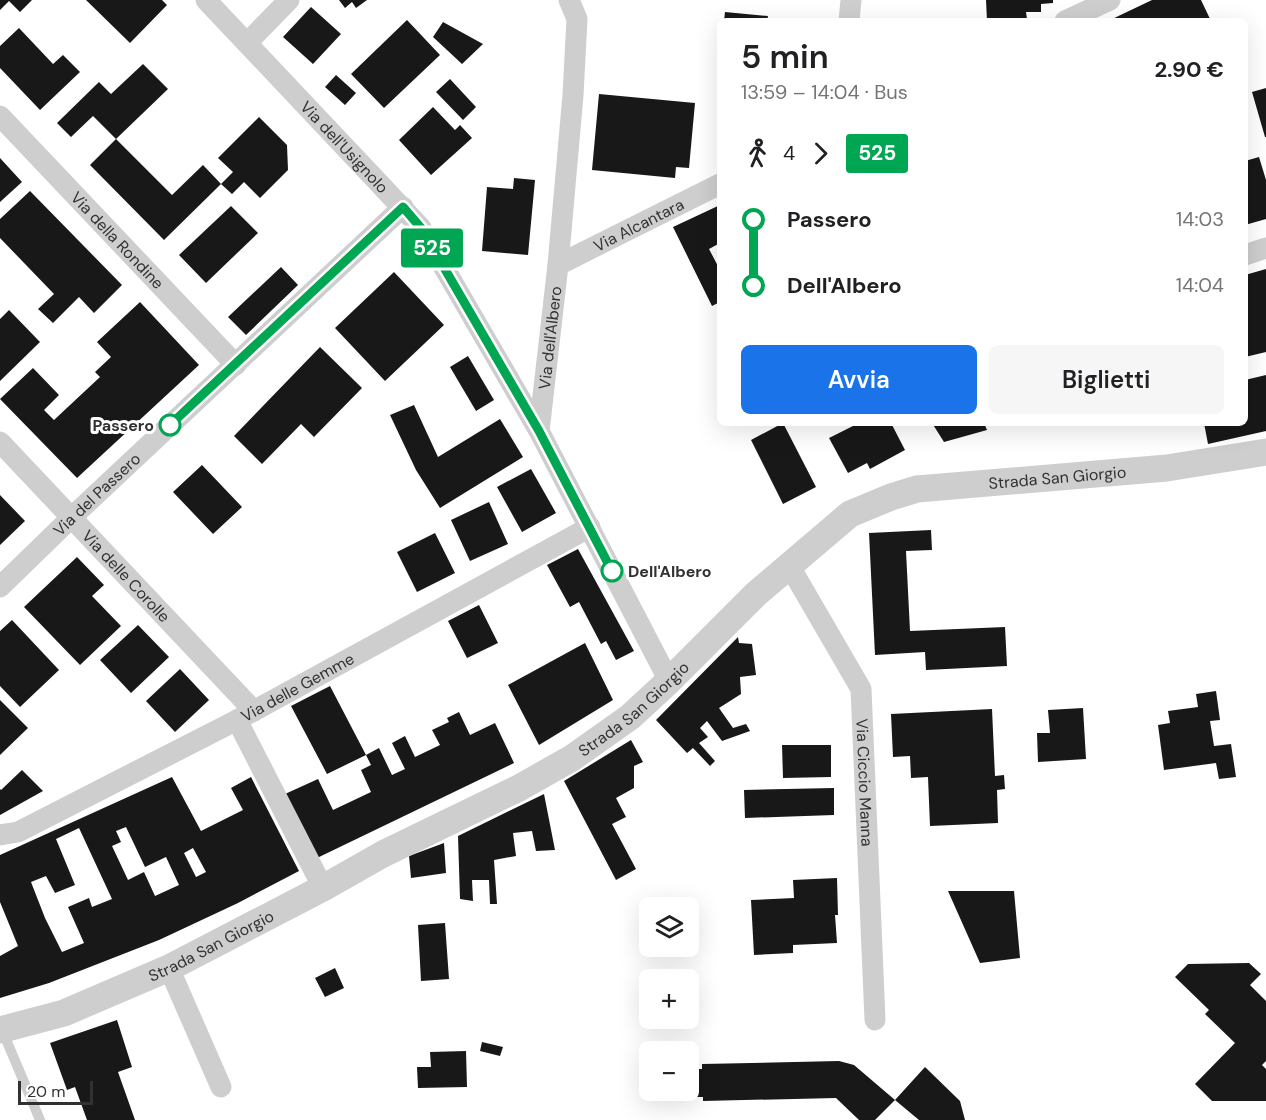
<!DOCTYPE html>
<html lang="it">
<head>
<meta charset="utf-8">
<style>
  :root { --surface:#fff; --page:#f6f6f6; --text:#202124; --muted:#757577; --accent:#1a73e8 }
  body { margin:0; font-family:"DM Sans",sans-serif; background:var(--page); color:var(--text); height:100vh; display:flex; flex-direction:column; font-size:22px; white-space:nowrap }
  * { box-sizing:border-box; margin:0 }
  p { font-size:20px; color:var(--muted) }
  .icon { flex:none; width:33px; height:33px; fill:none; stroke:currentColor; stroke-width:2; stroke-linecap:round; stroke-linejoin:round }
  .map { position:relative; flex:1; overflow:hidden }
  .drawer { position:absolute; left:717px; top:18px; width:531px; height:408px; display:flex; flex-direction:column; background:var(--surface); border-radius:9px; box-shadow:0 6px 24px #0002 }
  .drawer>* { flex:none }
  .badge { padding:0 12px; border-radius:4px; font-size:21px; line-height:39px }
  .fabs { position:absolute; left:639px; top:897px; display:grid; gap:12px }
  .fabs a { display:grid; place-items:center; width:60px; height:60px; border-radius:9px; background:var(--surface); box-shadow:0 6px 24px #0002; font-size:30px }
  .scale { position:absolute; left:18px; bottom:15px; width:75px; box-sizing:border-box; padding-left:6px; border:3px solid #313131; border-top:0; font-size:16px; line-height:21px; white-space:nowrap; color:#313131; -webkit-text-stroke:4px #fff; paint-order:stroke }
  .map>.badge { position:absolute; translate:-50% -50%; box-shadow:0 0 0 3px #fff }
  .legs { display:flex; align-items:center; gap:9px; height:66px; padding:0 24px; font-size:20px }
  .legs p { margin-inline-start:auto }
  .overview { display:flex; align-items:center; justify-content:space-between; height:102px; padding:0 24px }
  h1 { font-size:33px; font-weight:600; line-height:45px }
  .primary-button { display:flex; gap:12px; margin-top:auto; padding:12px 24px }
  .primary-button a { flex:1; height:69px; border-radius:9px; background:var(--accent); color:#fff; font-size:24px; font-weight:600; line-height:69px; text-align:center }
  .primary-button a+a { background:var(--page); color:var(--text) }
  ul { padding:0 24px; list-style:none }
  li { display:flex; align-items:center; gap:21px; height:66px; font-size:22px }
  li i { display:grid; place-items:center; width:9px; height:100%; margin:0 8px; background:currentColor }
  li i::after { content:''; width:15px; height:15px; margin:-8px; border:4px solid; border-radius:50%; background:var(--surface) }
  li p { margin-inline-start:auto }
  li:first-child i { background:linear-gradient(#0000 50%,currentColor 0) }
  li:last-child i { background:linear-gradient(currentColor 50%,#0000 0) }
  .map>svg:first-child { display:block }
</style>
</head>
<body>
<div class="map">
<svg width="1266" height="1120" viewBox="0 0 1266 1120">
  <rect width="100%" height="100%" fill="#fff"/>
  <path fill="#181818" fill-rule="evenodd" d="M0,0H32L20,12L9,1L0,10Z
    M86,0H162L167,5L130,43Z
    M339,0H367L356,8L352,2L345,8Z
    M986,0H1053V3L1041,4V12H1026L1027,19L987,21Z
    M1152,0H1201L1211,21H1108Z
    M311,7L341,34L313,64L283,37Z
    M725,12L768,16L767,21H724Z
    M407,20L440,55L384,108L351,74Z
    M443,22L483,44L462,64L433,37Z
    M19,28L53,64L63,55L80,72L40,110L0,68V46Z
    M143,64L168,89L116,139L172,195L203,165L221,184L164,240L90,165L116,139L93,116L71,137L57,123L99,82L111,94Z
    M336,75L356,93L345,105L325,87Z
    M450,79L476,107L463,120L436,92Z
    M1266,88V137H1265L1252,92Z
    M599,94L695,103L689,168L676,167L675,178L592,170Z
    M433,107L455,130L460,125L472,138L431,175L399,140Z
    M259,117L287,145L288,170L260,198L244,182L232,194L221,184L233,172L218,158Z
    M1259,157L1266,180V219L1245,225V161Z
    M0,158L22,182L0,202Z
    M514,178L535,180L528,255L482,251L487,187L513,189Z
    M30,191L122,285L94,313L79,297L53,323L38,309L54,294L0,238V219Z
    M720,205V243L709,249L720,270V302L712,306L673,227Z
    M231,206L258,233L206,283L179,255Z
    M281,267L298,285L246,335L228,317Z
    M1266,269V352L1245,357V275Z
    M394,272L444,325L385,381L335,328Z
    M140,302L199,365L77,478L0,399L33,368L59,395L44,410L54,420L100,377L95,372L111,357L97,342Z
    M9,310L40,342L0,381V319Z
    M320,347L362,388L314,437L301,424L262,464L234,436Z
    M468,356L494,400L476,411L450,367Z
    M1266,375V431L1208,444L1204,423H1245V380Z
    M414,405L438,457L500,419L523,457L440,508L416,470L390,415Z
    M783,423L816,487L783,504L751,440Z
    M859,423H891L905,450L870,469L867,463L848,473L829,438Z
    M932,423H984L987,430L944,442Z
    M202,465L242,507L213,534L173,492Z
    M531,469L556,513L522,532L497,487Z
    M0,495L25,521L0,545Z
    M489,502L508,544L470,561L451,520Z
    M931,530L932,550L906,551L910,631L1005,627L1007,666L926,670L925,652L875,655L869,533Z
    M435,533L455,573L417,592L397,552Z
    M578,549L634,651L616,660L606,641L601,644L579,602L570,607L547,565Z
    M77,557L104,585L92,596L121,626L80,665L24,607Z
    M479,605L498,643L467,658L448,621Z
    M12,620L59,670L20,707L0,686V631Z
    M138,625L169,657L131,693L100,660Z
    M738,637L739,643L752,644L756,675L740,677L741,694L719,708L733,728L746,724L750,731L722,741L707,721L700,728L708,737L699,743L715,761L710,766L693,748L687,753L656,720Z
    M585,643L613,700L539,745L508,685Z
    M180,669L209,700L175,732L146,701Z
    M330,686L366,755L327,774L291,706Z
    M1216,691L1220,720L1210,721L1214,746L1231,744L1236,777L1219,779L1216,763L1164,770L1158,725L1170,723L1168,711L1198,707L1196,694Z
    M0,700L28,728L0,755Z
    M1083,708L1086,759L1038,762L1037,733H1050L1048,710Z
    M992,709L995,776L1004,775L1005,789L997,790L998,823L930,826L928,777L911,778L910,756L893,757L891,714Z
    M459,712L470,735L495,723L514,763L317,858L285,794L318,779L333,810L371,792L361,770L371,765L366,755L379,748L392,775L405,769L392,743L405,736L415,757L440,745L432,730L449,722L447,718Z
    M631,740L643,762L634,766V788L616,798L626,817L612,824L636,869L616,880L564,781Z
    M782,745H831V777L783,778Z
    M22,770L43,791L0,815V789L1,790Z
    M172,777L201,831L243,810L231,788L251,777L299,871L238,903L159,940L49,983L0,998V956L18,946L0,902V855ZM126,827L145,867L166,857L179,885L155,896L144,872L128,880L112,846L121,842L116,831ZM79,828L112,899L92,907L89,898L68,907L84,943L62,952L45,918L31,882L46,876L55,893L75,885L56,839ZM193,848L206,872L196,877L184,853Z
    M834,788V815L745,818L744,790Z
    M544,794L555,850L536,851L532,831L513,833L516,856L494,860L497,904H490L489,880H472L473,901L460,899L458,836Z
    M444,843L446,873L411,878L409,856Z
    M837,878L838,915H835L837,943L793,945V953L754,955L751,900L794,898L793,880Z
    M948,891H1014L1020,958L980,963Z
    M445,923L449,979L421,981L418,925Z
    M1249,963L1261,974L1250,985L1266,1001V1061L1262,1065L1266,1069V1101H1212L1195,1084L1235,1043L1205,1014L1209,1010L1175,977L1188,964Z
    M335,968L344,988L325,997L315,978Z
    M117,1020L132,1067L118,1072L135,1120H87L75,1087L67,1090L50,1043Z
    M482,1042L503,1047L500,1056L480,1051Z
    M466,1051L467,1087L418,1088L417,1067H431L430,1052Z
    M839,1061L854,1065L895,1100L875,1120H859L836,1098L703,1101V1097H693V1069H702V1064Z
    M925,1067L960,1101L965,1120H919L895,1100Z"/>
  <g fill="none" stroke-linecap="round" stroke-linejoin="round">
    <path stroke="#cecece" stroke-width="10" d="M2,1030L40,1120"/>
    <g stroke="#cecece" stroke-width="21">
      <path id="s1" d="M206,0L376,180L421,228L539,431L669,681"/>
      <path d="M849,21L851,0"/>
      <path d="M1065,21L1110,0"/>
      <path d="M247,43L289,0"/>
      <path id="s2" d="M0,116L236,365"/>
      <path d="M1245,255L1266,248"/>
      <path id="s3" d="M558,265L720,184"/>
      <path id="s4" d="M539,431L558,265L573,95L577,19L569,0"/>
      <path id="s5" d="M0,442L254,711"/>
      <path id="s6" d="M789,565L861,689L875,1020"/>
      <path id="s7" d="M0,587L72,517L403,207"/>
      <path d="M237,720L323,888"/>
      <path id="s8" d="M0,835L18,832L237,720L590,527"/>
      <path d="M169,968L221,1087"/>
    </g>
    <path stroke="#cecece" stroke-width="27" id="s9" d="M0,1030L64,1013L169,968L323,888L383,854L519,788L572,758L630,717L669,681L756,594L850,514L891,497L917,489L1167,468L1266,452"/>
  </g>
  <g fill="none" stroke-linecap="round" stroke-linejoin="round">
    <g stroke="#fff" stroke-width="14">
      <path id="line-1" d="M170,425L403,207L421,228L539,431L612,571"/>
    </g>
    <use href="#line-1" stroke="#00a651" stroke-width="9"/>
  </g>
  <g fill="#fff" stroke="#00a651" stroke-width="3">
    <circle cx="170" cy="425" r="10"/>
    <circle cx="612" cy="571" r="10"/>
  </g>
  <g text-anchor="middle" dominant-baseline="central" stroke-width="6" stroke-linejoin="round" paint-order="stroke">
    <g font-size="16" fill="#313131" stroke="#fff">
      <text stroke="none"><textPath href="#s1" startOffset="202">Via dell'Usignolo</textPath></text>
      <text stroke="none"><textPath href="#s3" startOffset="90">Via Alcantara</textPath></text>
      <text stroke="none"><textPath href="#s2" startOffset="171">Via della Rondine</textPath></text>
      <text stroke="none"><textPath href="#s4" startOffset="94">Via dell'Albero</textPath></text>
      <text stroke="none"><textPath href="#s9" startOffset="1218">Strada San Giorgio</textPath></text>
      <text stroke="none"><textPath href="#s7" startOffset="134">Via del Passero</textPath></text>
      <text stroke="none"><textPath href="#s5" startOffset="184">Via delle Corolle</textPath></text>
      <text stroke="none"><textPath href="#s8" startOffset="333">Via delle Gemme</textPath></text>
      <text stroke="none"><textPath href="#s9" startOffset="714">Strada San Giorgio</textPath></text>
      <text stroke="none"><textPath href="#s6" startOffset="237">Via Ciccio Manna</textPath></text>
      <text stroke="none"><textPath href="#s9" startOffset="228">Strada San Giorgio</textPath></text>
    </g>
    <g font-size="16" font-weight="bold" fill="#313131" stroke="#fff" text-anchor="end">
      <text x="154" y="425">Passero</text>
      <text x="628" y="571" text-anchor="start">Dell'Albero</text>
    </g>
  </g>
</svg>
<div class="fabs">
<a><svg class="icon" aria-label="layers" viewBox="0 0 24 24"><path d="M12 4l9 5-9 5-9-5zM3 14l9 5 9-5"/></svg></a>
<a>+</a>
<a>−</a>
</div>
<div class="scale">20 m</div>
<b class="badge" style="left:432px;top:248px;background:#00a651;color:#fff">525</b>
<section class="drawer">
<div class="overview"><div><h1>5 min</h1><p>13:59 – 14:04 · Bus</p></div><b>2.90 €</b></div>
<div class="legs"><svg class="icon" aria-label="walk" viewBox="0 0 24 24"><circle cx="13" cy="4" r="2"/><path d="M13 8l-2 6 4 7M11 14l-3 7M7 12l3-4h3l4 4"/></svg>4<svg class="icon" aria-label="forward" viewBox="0 0 24 24"><path d="M9 5l7 7-7 7"/></svg><b class="badge" style="background:#00a651;color:#fff">525</b></div>
<ul>
<li><i style="color:#00a651"></i><b>Passero</b><p>14:03</p></li>
<li><i style="color:#00a651"></i><b>Dell'Albero</b><p>14:04</p></li>
</ul>
<div class="primary-button"><a>Avvia</a><a>Biglietti</a></div>
</section>
</div>
</body>
</html>
